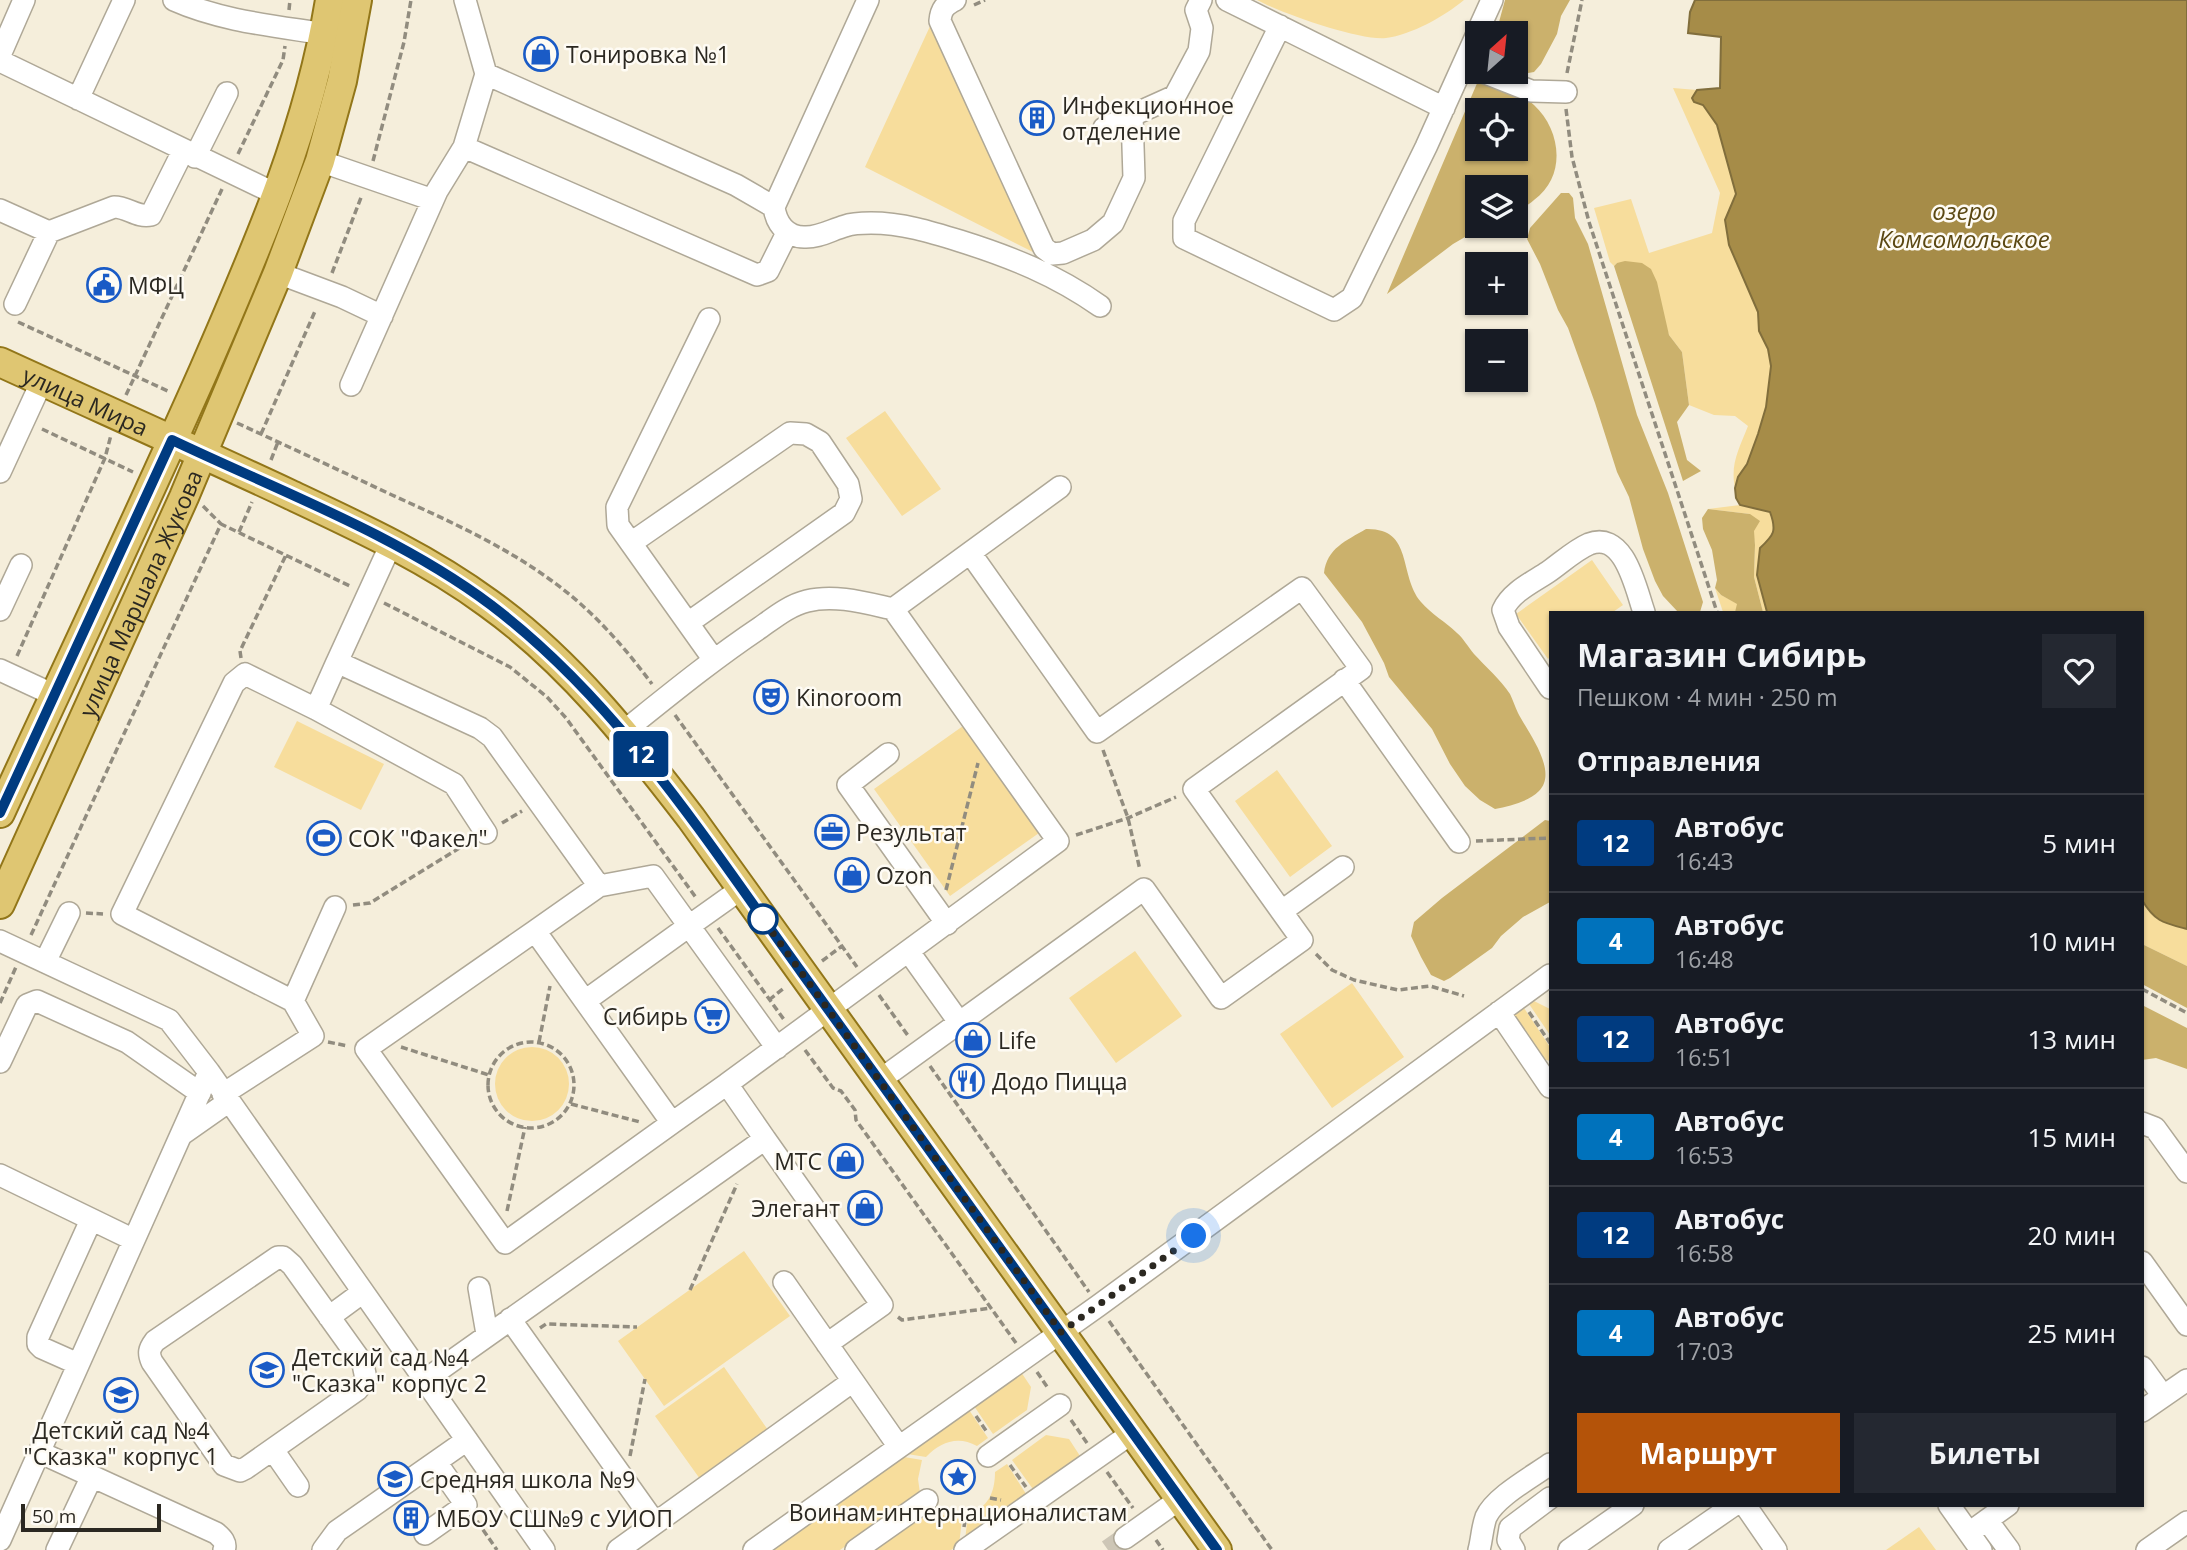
<!DOCTYPE html>
<html lang="ru">
<head>
<meta charset="utf-8">
<style>
  :root { --surface:#171b24; --page:#242831; --text:#f1f3f6; --muted:#9ea1a6; --line:#363941; --accent:#b45309 }
  body { margin:0; font-family:"Open Sans",sans-serif; background:var(--page); color:var(--text); height:100vh; display:flex; flex-direction:column; font-size:26px; white-space:nowrap }
  * { box-sizing:border-box; margin:0 }
  p { font-size:23px; color:var(--muted) }
  .icon { flex:none; width:38px; height:38px; fill:none; stroke:currentColor; stroke-width:2; stroke-linecap:round; stroke-linejoin:round }
  .map { position:relative; flex:1; overflow:hidden }
  .drawer { position:absolute; left:1549px; top:611px; width:595px; height:896px; display:flex; flex-direction:column; background:var(--surface); border-radius:0px; box-shadow:0 2px 5px #0004 }
  .drawer>* { flex:none }
  .badge { padding:0 14px; border-radius:5px; font-size:24px; line-height:46px }
  .needle { width:46px; rotate:27deg }
  .controls { position:absolute; left:1465px; top:21px; display:grid; gap:14px }
  .controls a { display:grid; place-items:center; width:63px; height:63px; border-radius:0px; background:var(--surface); box-shadow:0 2px 5px #0004; font-size:35px }
  .scale { position:absolute; left:21px; bottom:18px; width:140px; box-sizing:border-box; padding-left:7px; border:4px solid #2b2821; border-top:0; font-size:19px; line-height:24px; white-space:nowrap; color:#2b2821; -webkit-text-stroke:5px #fefbf4; paint-order:stroke }
  .you { position:absolute; width:35px; height:35px; margin:-18px; border:5px solid #fff; border-radius:50%; background:#1a73e8; box-shadow:0 0 0 10px #1a73e833 }
  .map>.badge { position:absolute; translate:-50% -50%; box-shadow:0 0 0 4px #fff }
  h2 { padding:0 28px; font-size:26px; line-height:63px }
  .round { display:grid; place-items:center; flex:none; width:74px; height:74px; border-radius:0px; background:var(--page) }
  .headline { display:flex; align-items:center; justify-content:space-between; height:119px; padding:0 28px }
  h1 { font-size:33px; font-weight:700; line-height:52px }
  .primary-button { display:flex; gap:14px; margin-top:auto; padding:14px 28px }
  .primary-button a { flex:1; height:80px; border-radius:0px; background:var(--accent); color:#fff; font-size:28px; font-weight:700; line-height:80px; text-align:center }
  .primary-button a+a { background:var(--page); color:var(--text) }
  ul { padding:0; list-style:none }
  li { display:flex; align-items:center; gap:21px; height:98px; padding:0 28px; border-top:2px solid var(--line) }
  li div { flex:1 }
  li b { display:block; font-size:26px }
  li em { font-style:normal }
  li .badge { min-width:77px; font-weight:700; text-align:center }
  .map>svg:first-child { display:block }
</style>
</head>
<body>
<div class="map">
<svg width="2187" height="1550" viewBox="0 0 2187 1550">
  <rect width="100%" height="100%" fill="#f5eedb"/>
  <path fill="#f7dd9c" d="M1257,0H1464C1445,16 1411,35 1386,38C1360,41 1281,13 1257,0Z
    M932,22L1037,254L865,167Z
    M1673,88L1697,90L1692,98L1694,102L1703,105L1717,125L1736,194L1725,220L1729,245L1758,312L1759,331L1768,349L1771,366L1766,407L1758,434L1747,464L1738,477L1735,488C1730,464 1739,449 1748,426L1735,416L1714,415L1689,405L1682,352L1669,335L1665,323L1617,263L1614,266L1610,262L1594,208L1631,199L1649,253L1712,233L1720,193Z
    M885,411L941,489L902,516L846,438Z
    M1740,505L1770,512L1775,525L1757,575L1767,612H1763L1754,577L1755,545L1750,514L1708,509Z
    M1592,560L1623,605L1613,612H1550V657L1548,659L1516,614Z
    M1715,588L1721,595L1738,604L1735,612H1723Z
    M297,721L384,764L361,810L274,767Z
    M963,726L1039,833L950,896L874,789Z
    M1277,770L1332,846L1290,877L1235,801Z
    M2142,900C2155,922 2164,923 2187,929V966L2142,944Z
    M1135,951L1182,1016L1116,1063L1069,998Z
    M1352,983L1404,1057L1332,1108L1280,1034Z
    M1530,999L1550,1009V1035L1527,1001Z
    M1522,1005L1550,1047V1061L1543,1059L1514,1020V1014Z
    M495 1084a37 37 0 1 1 74 0a37 37 0 1 1-74 0Z
    M744,1251L790,1316L664,1406L618,1341Z
    M724,1367L768,1430L700,1479L655,1416Z
    M1019,1369L1031,1387L1027,1410L993,1434L972,1403Z
    M967,1407L988,1438L977,1446C958,1435 940,1442 926,1457L901,1453Z
    M1046,1435L1069,1439L1082,1459L1035,1492L1012,1460Z
    M898,1456L922,1460L918,1479L920,1493L840,1550H766Z
    M1007,1464L1028,1497L965,1540L968,1515C988,1507 995,1493 995,1472Z
    M931,1508L948,1518L962,1519L959,1545L951,1550H873Z
    M1919,1527L1936,1550H1886Z"/>
  <path fill="#cbb16c" fill-rule="evenodd" d="M1505,0H1570L1561,16L1557,34L1541,64L1534,72L1522,74L1516,70V33H1496Z
    M1478,81C1496,87 1520,91 1534,105C1561,130 1567,176 1534,200C1529,205 1522,208 1516,211V187H1477V226H1484L1453,244L1387,294ZM1477,110H1516V149H1477Z
    M1561,193H1569L1573,198L1575,218L1588,244L1637,415L1668,493L1703,602L1700,612H1678L1663,596L1655,581L1643,549L1629,497L1617,472L1595,403L1568,328L1558,310L1540,264L1527,239L1530,228Z
    M1625,261L1642,263L1651,269L1657,282L1669,335L1682,352L1689,405L1677,422L1687,460L1701,471L1683,481L1614,266L1617,263Z
    M1708,509L1750,514L1760,521L1754,531L1755,545L1754,577L1763,612H1735L1737,604L1721,595L1715,588L1717,580L1712,550L1703,529L1702,518Z
    M1366,529C1414,528 1398,574 1421,602C1431,614 1446,622 1457,633C1464,639 1468,647 1474,654C1486,667 1500,679 1510,694C1513,700 1515,707 1518,713C1527,731 1559,771 1539,791C1528,802 1510,806 1495,809L1480,800L1465,786L1450,764L1432,729L1389,677L1384,663L1362,622L1324,573C1327,548 1346,541 1366,529Z
    M1545,820L1550,821V902L1523,917L1501,936L1492,948L1450,978L1444,981L1431,975L1421,957L1411,936L1414,922L1442,898Z
    M2142,944L2187,966V1008L2142,984Z
    M2142,1005L2187,1028V1069L2156,1058L2142,1060Z"/>
  <path fill="#a68c48" stroke="#816e3c" stroke-width="2" d="M1695,0H2187V929C2164,923 2155,922 2142,900V612H1767L1757,575L1760,548C1774,535 1777,531 1770,512L1740,505L1736,498L1735,488L1738,477L1747,464L1758,434L1766,407L1771,366L1768,349L1759,331L1758,312L1729,245L1725,220L1736,194L1717,125L1703,105L1694,102L1692,98L1697,90L1720,88L1721,37L1688,33L1690,12Z"/>
  <g fill="none" stroke-linecap="round" stroke-linejoin="round">
    <path stroke="#cdc6b6" stroke-width="21" stroke-dasharray="21 10" stroke-linecap="butt" d="M1108,1550L1125,1538"/>
    <g stroke="#afa897" stroke-width="24">
      <path id="minor" d="M174,0C221,21 275,26 325,34
        M465,0L486,74L736,185L774,207C776,223 786,237 804,237C818,238 831,230 845,226C853,223 863,223 871,223C902,223 931,232 960,241C1011,257 1056,275 1100,306
        M955,0C945,5 941,9 940,21L1044,248L1052,254L1063,253L1093,240L1113,223L1134,178L1132,115
        M1227,0L1444,108
        M1280,26L1184,221V238L1334,310L1352,298L1426,147L1477,34
        M1477,33L1492,0
        M0,55L24,0
        M0,61L278,195
        M1483,72L1531,91L1566,92
        M486,74L464,147L757,275L768,271L787,233
        M78,99L124,0
        M1104,128L1175,96L1199,51L1202,28L1196,10L1201,0
        M195,157L227,93
        M320,161L433,200
        M774,207L868,0
        M0,210L49,232L114,207C128,207 137,218 151,215L183,151
        M278,273L342,297L382,316
        M15,304L49,232
        M709,319L617,507L618,525L714,660
        M351,385L437,191L464,147
        M0,472L42,381
        M631,543L790,433L806,434L820,442L848,484L851,499L844,513L688,623
        M391,544L337,662L480,728L492,737L599,886L535,931L672,1123L727,1084
        M893,609L1060,487
        M0,610L21,565
        M0,670L54,695
        M1344,680L1459,842
        M1550,688L1509,627L1503,610C1511,592 1533,582 1548,572C1561,563 1575,550 1589,544C1625,530 1636,590 1644,612
        M316,709L454,784L486,833
        M888,754L848,785L947,924
        M599,886L653,876L689,926L741,889
        M1282,911L1343,867
        M535,931L366,1049L505,1243L672,1123
        M0,941L169,1020L209,1072L544,1550
        M909,952L959,1022
        M45,962L69,913
        M293,1001L335,907
        M585,1001L689,926L777,1048
        M1499,1012L1550,1087
        M0,1062L27,1005L37,1001L127,1042L200,1093
        M880,1080L1144,889L1221,998L1302,940L1194,789L1361,669L1302,588L1097,732L971,554
        M223,1094L313,1036L293,1001L122,914L234,683L245,674L316,709L337,662
        M2142,1123L2155,1128L2187,1172
        M181,1135L228,1102
        M765,1139L882,1305L827,1344
        M0,1175L134,1240
        M278,1257H283L292,1265L363,1364L366,1379L357,1390L246,1468L240,1471L224,1465L152,1362C148,1353 149,1349 155,1341Z
        M2142,1262L2187,1325
        M784,1282L899,1447
        M479,1288L487,1334
        M329,1317L363,1292
        M510,1319L655,1523
        M78,1364L42,1348L38,1344V1337L91,1220
        M2142,1367L2163,1396
        M425,1380L765,1139L727,1084L1058,841L893,609C866,603 835,594 807,601C790,605 775,617 761,627C713,659 668,696 623,732
        M2142,1411L2187,1380
        M273,1450L298,1486
        M39,1452L216,1533C222,1538 227,1543 224,1550
        M988,1456L1060,1405
        M1745,1505L1776,1550
        M1949,1505L1981,1550
        M1987,1520L2009,1550
        M1969,1533L2008,1505
        M425,1534L466,1505L436,1462
        M1125,1538L1180,1499
        M0,1540L209,1072
        M57,1550L92,1476
        M323,1550L337,1531L467,1440
        M618,1550L853,1381
        M754,1550L1098,1306L1550,975
        M856,1550L927,1500
        M965,1550L1132,1433
        M1479,1550C1482,1539 1482,1528 1486,1517C1495,1497 1532,1477 1550,1464
        M1514,1550L1508,1540L1510,1528L1550,1498
        M1569,1550L1633,1505
        M1669,1550L1734,1505
        M2147,1550L2187,1522"/>
    </g>
    <g stroke="#927619" stroke-width="32">
      <g id="major">
        <path id="s1" d="M0,362C96,406 193,449 289,494C357,526 427,558 488,603C569,661 631,740 691,818L1217,1550"/>
        <path d="M0,813C68,666 138,519 204,370C256,250 309,131 330,0"/>
        <path id="s2" d="M0,904L184,497L278,273L320,161L342,81L357,0"/>
      </g>
    </g>
    <path stroke="#918c7f" stroke-width="3.5" stroke-dasharray="7 3.5" stroke-linecap="butt" d="M974,5L985,0
      M289,10L290,0
      M1567,73L1582,0
      M1566,109L1572,157L1589,222L1717,612
      M238,154L283,60L285,46
      M373,161L404,42L411,0
      M332,273L362,195
      M18,322L170,392
      M126,395L222,189
      M237,423C289,447 341,471 392,495C447,520 503,545 552,581C591,609 623,645 652,684
      M42,429L133,472
      M261,434L316,309
      M271,460L278,442
      M203,506L221,524
      M239,532L252,502
      M384,603L510,667L547,697L566,718L697,899
      M17,656L105,458L111,435
      M241,658L240,651L286,555
      M675,715L857,967
      M1103,750L1128,818L1140,870
      M502,823L522,811
      M1076,835L1128,818L1176,797
      M1476,841L1550,838
      M946,890L978,763
      M353,905L370,903L471,841
      M86,913L103,914
      M718,928L785,1021
      M31,935L221,524L352,587
      M1316,954L1332,970L1354,980L1398,990L1430,986L1464,996
      M822,961L842,946
      M2142,989L2187,1013
      M879,995L909,1037
      M769,1000L784,988
      M0,1003L16,967
      M1529,1012L1550,1043
      M488 1085a43 43 0 1 1 86 0a43 43 0 1 1-86 0Z
      M328,1042L348,1046
      M539,1042L550,986
      M401,1047L489,1075
      M805,1050L833,1088L841,1091L855,1110L856,1120L1016,1343
      M930,1066L1089,1292
      M571,1104L640,1122
      M507,1211L525,1127
      M690,1290L737,1184
      M898,1317L902,1320L991,1308
      M1109,1321L1272,1550
      M540,1328L546,1324L637,1327
      M1037,1372L1048,1388
      M976,1416L987,1432
      M1071,1420L1087,1443
      M630,1456L645,1379
      M1010,1465L1026,1487
      M1107,1472L1133,1508
      M990,1498L1001,1500
      M477,1521L497,1550
      M964,1527L966,1515
      M1156,1540L1163,1550"/>
    <use href="#minor" stroke="#fff" stroke-width="21"/>
    <use href="#major" stroke="#dfc672" stroke-width="28"/>
  </g>
  <g fill="none" stroke-linecap="round" stroke-linejoin="round">
    <g stroke="#fff" stroke-width="16">
      <path id="line" d="M0,813L172,440C277,490 398,535 491,605C620,703 708,843 802,973C941,1165 1078,1358 1217,1550"/>
    </g>
    <use href="#line" stroke="#003b80" stroke-width="10"/>
    <path stroke="#2b2821" stroke-width="7" stroke-dasharray="0 12.6" d="M763,919L757,911L1061,1332L1194,1236"/>
  </g>
  <defs>
    <g id="shop-ring" transform="scale(1.75)"><circle r="9.5" fill="#fefbf4" stroke="#1a5bc6" stroke-width="1.5"/><path d="M-5-2.5h2.3a2.7 3.5 0 0 1 5.4 0H5L5.5 6h-11ZM-1.5-2.5h3a1.5 2.3 0 0 0-3 0Z" fill="#1a5bc6"/></g>
    <g id="building-ring" transform="scale(1.75)"><circle r="9.5" fill="#fefbf4" stroke="#1a5bc6" stroke-width="1.5"/><path d="M-4-6H4V6H1V3H-1V6H-4ZM-2.5-4.3h1.7v1.8h-1.7ZM.8-4.3h1.7v1.8H.8ZM-2.5-1h1.7V.8h-1.7ZM.8-1h1.7V.8H.8Z" fill="#1a5bc6"/></g>
    <g id="civic-ring" transform="scale(1.75)"><circle r="9.5" fill="#fefbf4" stroke="#1a5bc6" stroke-width="1.5"/><path d="M-.6-6.5H3V-4.5H.6V-3L4-1V1h2V6H-6V1h2V-1L-.6-3ZM-1.2 2.5V6h2.4V2.5Z" fill="#1a5bc6"/></g>
    <g id="theatre-ring" transform="scale(1.75)"><circle r="9.5" fill="#fefbf4" stroke="#1a5bc6" stroke-width="1.5"/><path d="M-5-5.5Q0-4 5-5.5V0Q5 5 0 6Q-5 5-5 0ZM-3.3-2.5H-1v1.5H-3.3ZM1-2.5H3.3v1.5H1ZM-2.8 1Q0 5.5 2.8 1Z" fill="#1a5bc6"/></g>
    <g id="office-ring" transform="scale(1.75)"><circle r="9.5" fill="#fefbf4" stroke="#1a5bc6" stroke-width="1.5"/><path d="M-6-3h4V-5.5h4V-3h4V5H-6ZM-1-4.5V-3h2v-1.5ZM-6 0V1H6V0Z" fill="#1a5bc6"/></g>
    <g id="stadium-ring" transform="scale(1.75)"><circle r="9.5" fill="#fefbf4" stroke="#1a5bc6" stroke-width="1.5"/><path d="M0-5a6.5 5 0 1 0 0 10a6.5 5 0 1 0 0-10ZM-3.5-1.8h7v3.6h-7Z" fill="#1a5bc6"/></g>
    <g id="supermarket-ring" transform="scale(1.75)"><circle r="9.5" fill="#fefbf4" stroke="#1a5bc6" stroke-width="1.5"/><path d="M-6-5.5h2.5l.6 2H6L4.5 2H-2.5L-4.4-4H-6ZM-1.5 3.2a1.3 1.3 0 1 0 .1 0ZM3 3.2a1.3 1.3 0 1 0 .1 0Z" fill="#1a5bc6"/></g>
    <g id="restaurant-ring" transform="scale(1.75)"><circle r="9.5" fill="#fefbf4" stroke="#1a5bc6" stroke-width="1.5"/><path d="M-5-6h1v4h1v-4h1v4h1v-4h1v5L-1.5 .5V6h-2V.5L-5-1ZM5-6V6H3V1.5H1.5Q1.5-4 5-6Z" fill="#1a5bc6"/></g>
    <g id="school-ring" transform="scale(1.75)"><circle r="9.5" fill="#fefbf4" stroke="#1a5bc6" stroke-width="1.5"/><path d="M0-5L7-2L0 1L-7-2ZM-4 1L0 2.5L4 1V4Q0 6-4 4Z" fill="#1a5bc6"/></g>
    <g id="sight-ring" transform="scale(1.75)"><circle r="9.5" fill="#fefbf4" stroke="#1a5bc6" stroke-width="1.5"/><path d="M0-6L1.8-2.2L6-1.7L2.9 1.2L3.7 5.4L0 3.3L-3.7 5.4L-2.9 1.2L-6-1.7L-1.8-2.2Z" fill="#1a5bc6"/></g>
  </defs>
  <g fill-rule="evenodd">
    <use href="#shop-ring" x="541" y="54"/>
    <use href="#building-ring" x="1037" y="118"/>
    <use href="#civic-ring" x="104" y="285"/>
    <use href="#theatre-ring" x="771" y="697"/>
    <use href="#office-ring" x="832" y="832"/>
    <use href="#stadium-ring" x="324" y="838"/>
    <use href="#shop-ring" x="852" y="875"/>
    <use href="#supermarket-ring" x="712" y="1016"/>
    <use href="#shop-ring" x="973" y="1040"/>
    <use href="#restaurant-ring" x="967" y="1081"/>
    <use href="#shop-ring" x="846" y="1161"/>
    <use href="#shop-ring" x="865" y="1208"/>
    <use href="#school-ring" x="267" y="1370"/>
    <use href="#school-ring" x="121" y="1395"/>
    <use href="#sight-ring" x="958" y="1477"/>
    <use href="#school-ring" x="395" y="1479"/>
    <use href="#building-ring" x="411" y="1518"/>
  </g>
  <circle fill="#fff" stroke="#003b80" stroke-width="3.5" cx="763" cy="919" r="14"/>
  <g text-anchor="middle" dominant-baseline="central" stroke-width="5" stroke-linejoin="round" paint-order="stroke">
    <g font-size="23" fill="#2b2821" stroke="#fefbf4" text-anchor="start">
      <text x="566" y="54">Тонировка №1</text>
      <text x="1062" y="105">Инфекционное<tspan x="1062" dy="26">отделение</tspan></text>
      <text x="128" y="285">МФЦ</text>
      <text x="796" y="697">Kinoroom</text>
      <text x="856" y="832">Результат</text>
      <text x="348" y="838">СОК "Факел"</text>
      <text x="876" y="875">Ozon</text>
      <text x="688" y="1016" text-anchor="end">Сибирь</text>
      <text x="998" y="1040">Life</text>
      <text x="992" y="1081">Додо Пицца</text>
      <text x="822" y="1161" text-anchor="end">МТС</text>
      <text x="840" y="1208" text-anchor="end">Элегант</text>
      <text x="292" y="1357">Детский сад №4<tspan x="292" dy="26">"Сказка" корпус 2</tspan></text>
      <text x="121" y="1430" text-anchor="middle">Детский сад №4<tspan x="121" dy="26">"Сказка" корпус 1</tspan></text>
      <text x="420" y="1479">Средняя школа №9</text>
      <text x="958" y="1512" text-anchor="middle">Воинам-интернационалистам</text>
      <text x="436" y="1518">МБОУ СШ№9 с УИОП</text>
    </g>
    <g font-size="23" fill="#2b2821" stroke="#fefbf4">
      <text stroke="none"><textPath href="#s1" startOffset="94">улица Мира</textPath></text>
      <text stroke="none"><textPath href="#s2" startOffset="341">улица Маршала Жукова</textPath></text>
    </g>
    <g font-size="24" font-style="italic" fill="#5b4813" stroke="#fefbf4">
      <text x="1964" y="210">озеро<tspan x="1964" dy="28">Комсомольское</tspan></text>
    </g>
  </g>
</svg>
<div class="controls">
<a><svg class="needle" viewBox="-14 -14 28 28"><path d="M0-13l5 13h-10z" fill="#e53935"/><path d="M0 13l5-13h-10z" fill="#9ea1a6"/></svg></a>
<a><svg class="icon" aria-label="locate" viewBox="0 0 24 24"><circle cx="12" cy="12" r="6"/><path d="M12 2v4M12 18v4M2 12h4M18 12h4"/></svg></a>
<a><svg class="icon" aria-label="layers" viewBox="0 0 24 24"><path d="M12 4l9 5-9 5-9-5zM3 14l9 5 9-5"/></svg></a>
<a>+</a>
<a>−</a>
</div>
<div class="scale">50 m</div>
<div class="you" style="left:1194px;top:1236px"></div>
<b class="badge" style="left:641px;top:754px;background:#003b80;color:#fff">12</b>
<section class="drawer">
<div class="headline"><div><h1>Магазин Сибирь</h1><p>Пешком · 4 мин · 250 m</p></div><a class="round"><svg class="icon" aria-label="heart" viewBox="0 0 24 24"><path d="M12 20l-8-8c-3-5 5-10 8-4 3-6 11-1 8 4z"/></svg></a></div>
<h2>Отправления</h2>
<ul>
<li><span class="badge" style="background:#003b80;color:#fff">12</span><div><b>Автобус</b><p>16:43</p></div><em>5 мин</em></li>
<li><span class="badge" style="background:#0072bc;color:#fff">4</span><div><b>Автобус</b><p>16:48</p></div><em>10 мин</em></li>
<li><span class="badge" style="background:#003b80;color:#fff">12</span><div><b>Автобус</b><p>16:51</p></div><em>13 мин</em></li>
<li><span class="badge" style="background:#0072bc;color:#fff">4</span><div><b>Автобус</b><p>16:53</p></div><em>15 мин</em></li>
<li><span class="badge" style="background:#003b80;color:#fff">12</span><div><b>Автобус</b><p>16:58</p></div><em>20 мин</em></li>
<li><span class="badge" style="background:#0072bc;color:#fff">4</span><div><b>Автобус</b><p>17:03</p></div><em>25 мин</em></li>
</ul>
<div class="primary-button"><a>Маршрут</a><a>Билеты</a></div>
</section>
</div>
</body>
</html>
